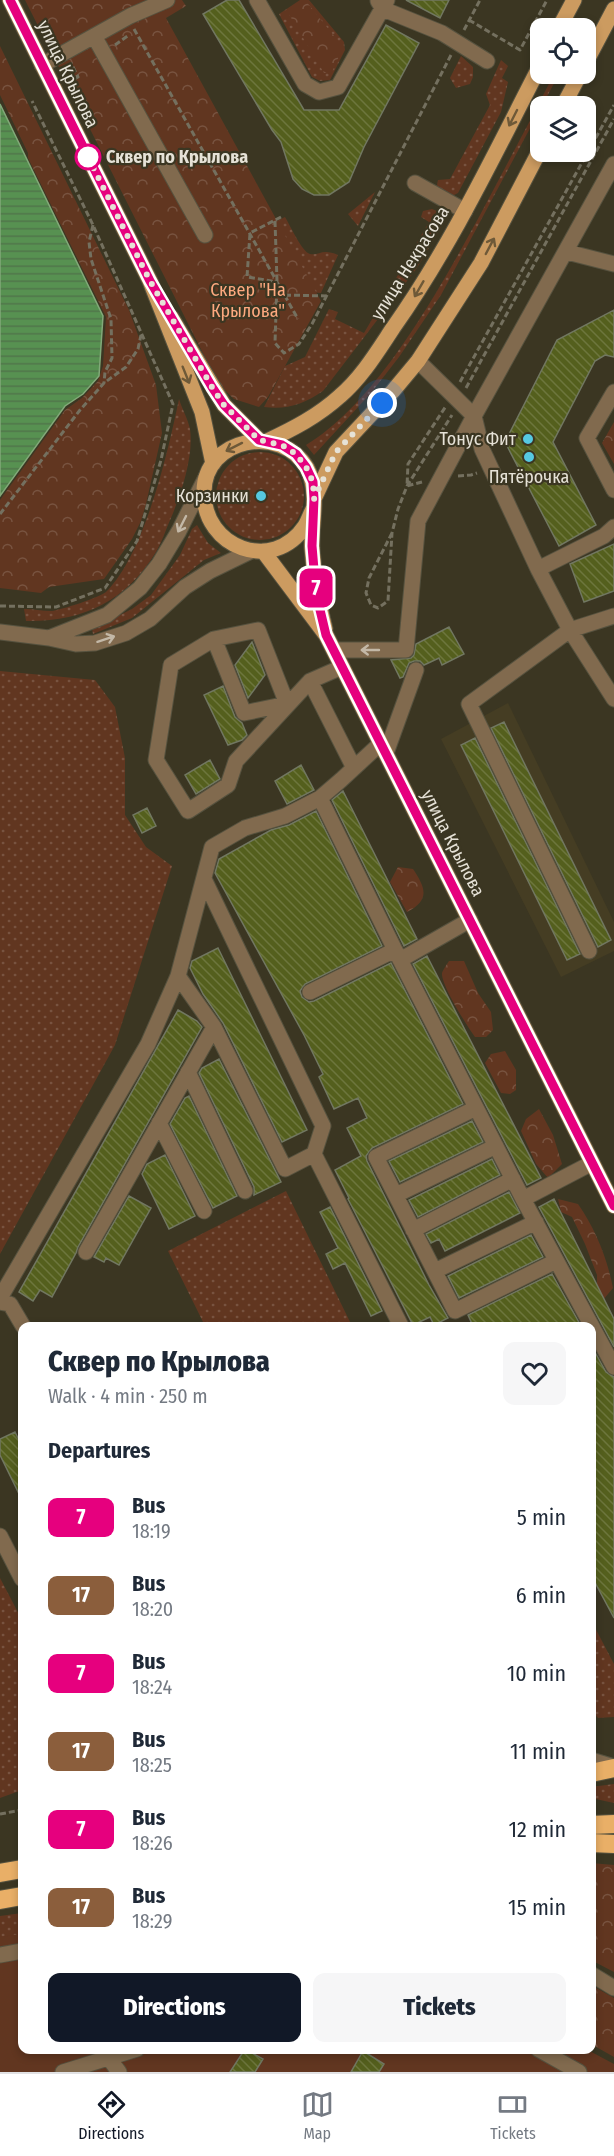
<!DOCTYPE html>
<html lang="en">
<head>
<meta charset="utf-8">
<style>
  :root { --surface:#fff; --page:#f6f6f7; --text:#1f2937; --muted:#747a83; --line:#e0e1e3; --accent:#111827 }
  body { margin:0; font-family:"Fira Sans Condensed",sans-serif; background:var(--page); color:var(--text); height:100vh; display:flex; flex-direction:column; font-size:22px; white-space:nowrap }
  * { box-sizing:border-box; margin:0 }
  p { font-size:20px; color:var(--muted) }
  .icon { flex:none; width:33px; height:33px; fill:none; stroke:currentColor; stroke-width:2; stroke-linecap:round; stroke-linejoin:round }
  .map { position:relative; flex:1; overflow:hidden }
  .panel { position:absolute; left:18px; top:1322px; width:578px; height:732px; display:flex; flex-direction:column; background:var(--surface); border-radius:12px; box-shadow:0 3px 9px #0003 }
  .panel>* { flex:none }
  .badge { padding:0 12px; border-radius:9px; font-size:21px; line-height:39px }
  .fabs { position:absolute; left:530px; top:18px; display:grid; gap:12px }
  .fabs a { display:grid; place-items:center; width:66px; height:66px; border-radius:12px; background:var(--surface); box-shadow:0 3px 9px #0003; font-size:30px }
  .you { position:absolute; width:30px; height:30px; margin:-15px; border:4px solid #fff; border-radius:50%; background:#1a73e8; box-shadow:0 0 0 9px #1a73e833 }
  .map>.badge { position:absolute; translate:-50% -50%; box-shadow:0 0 0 3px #fff }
  h2 { padding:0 30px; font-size:22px; line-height:54px }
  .round { display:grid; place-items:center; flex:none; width:63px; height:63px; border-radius:12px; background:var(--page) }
  .summary { display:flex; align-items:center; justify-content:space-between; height:102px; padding:0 30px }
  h1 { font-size:28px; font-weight:800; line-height:45px }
  .action { display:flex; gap:12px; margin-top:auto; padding:12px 30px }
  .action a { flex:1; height:69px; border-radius:12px; background:var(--accent); color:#fff; font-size:24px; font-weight:800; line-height:69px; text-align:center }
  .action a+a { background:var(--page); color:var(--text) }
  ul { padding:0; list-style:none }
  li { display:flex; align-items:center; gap:18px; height:78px; padding:0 30px }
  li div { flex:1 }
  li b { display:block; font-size:22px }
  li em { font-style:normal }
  li .badge { min-width:66px; font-weight:700; text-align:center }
  .menu { display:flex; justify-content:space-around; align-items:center; height:84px; border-top:2px solid var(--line); background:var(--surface); font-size:16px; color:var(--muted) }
  .menu a { display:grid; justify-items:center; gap:3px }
  .menu .current { color:var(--accent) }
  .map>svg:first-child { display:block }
</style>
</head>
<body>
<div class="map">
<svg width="614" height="2072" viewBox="0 0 614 2072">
  <defs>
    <pattern id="grass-dots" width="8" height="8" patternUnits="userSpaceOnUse" patternTransform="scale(1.5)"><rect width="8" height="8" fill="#613620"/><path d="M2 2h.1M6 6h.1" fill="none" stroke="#785340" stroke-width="1.8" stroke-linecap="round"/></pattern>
    <pattern id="forest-crowns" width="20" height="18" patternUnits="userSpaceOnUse" patternTransform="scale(1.5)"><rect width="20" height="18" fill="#613620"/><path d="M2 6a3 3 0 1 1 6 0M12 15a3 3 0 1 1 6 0" fill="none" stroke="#785340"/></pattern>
    <pattern id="water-rules" width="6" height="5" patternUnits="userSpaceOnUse" patternTransform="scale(1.5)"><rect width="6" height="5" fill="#579151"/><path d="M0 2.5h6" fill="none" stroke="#51764b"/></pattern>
    <pattern id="building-back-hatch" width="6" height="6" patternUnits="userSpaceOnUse" patternTransform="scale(1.5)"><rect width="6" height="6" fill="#545f1d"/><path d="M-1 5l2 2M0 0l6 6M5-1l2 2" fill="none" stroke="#6d763d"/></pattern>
  </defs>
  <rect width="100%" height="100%" fill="#3b3622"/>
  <path fill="#453d23" d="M508,703L614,922V951L561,977L441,739Z"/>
  <path fill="url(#grass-dots)" d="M300,0H309L344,42L345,50L330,80L320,81L312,77L279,14Z
    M461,56L473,67V77L470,84L456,88L450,78Z
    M501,60L508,66L502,78L508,82L501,112L458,193L448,198C440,193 435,190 438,180L450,179L490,105L486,94Z
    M554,74H559L441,295L399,357L371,393L314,455L306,445C378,402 440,288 480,215C505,168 530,121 554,74Z
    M375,192L358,226L348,214Z
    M432,209L439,212L442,220L441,227L417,268L323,391C304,404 287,410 264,407L285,366L305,357L329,309L338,312L335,319L364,333L429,222L421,217L423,211Z
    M285,217C290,225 302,252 310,254C319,256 322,248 338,255L321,293L291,291L277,266V221Z
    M179,399C182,409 188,419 190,429C194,456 181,494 171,518C166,529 162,542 156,552C126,601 83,622 26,621L24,609C33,609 42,611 52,611C60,610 102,597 107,591C145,552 168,452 179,399Z
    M216 496a44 44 0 1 1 88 0a44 44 0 1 1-88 0Z
    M197,525L208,543L221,553L204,560L132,618L93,634L92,629L132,609L151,595L180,555L192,529Z
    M0,671L95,680L115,707L125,758V815L146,847L172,866L115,1045L0,1254Z
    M286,1191L352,1326H205L168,1251Z
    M0,1578L22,1620V1790L0,1798Z
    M591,1620L614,1664V1717L598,1718L591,1710Z
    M614,1784V1803L591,1798V1787Z
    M22,1913V1940L0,1944V1916Z"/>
  <path fill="url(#forest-crowns)" d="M25,0H182L186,6L166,18L321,301L268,397L259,407L234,399L219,385Z
    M303,0H305L343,47L332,72L324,73L287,11Z
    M0,46L129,310L156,385L162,433L146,504L141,521L132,539L104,579L49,587L41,593L0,588V500L65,410L82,398L98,381L103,366L106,317L28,158V153L0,95Z
    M614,422V464L602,443Z
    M398,867L413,869C425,887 431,900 407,912L390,882Z
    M449,961H464L478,993L491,1012L493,1030L486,1037H475C467,1026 441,985 442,973C443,970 447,964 449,961Z
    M505,1051L516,1070V1090L510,1094L501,1093L485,1063L491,1054Z
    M539,1109L553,1135L562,1164L548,1178L536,1164L521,1131L526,1119Z
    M558,1199L578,1204C596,1230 607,1258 613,1288L603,1300L597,1288V1275L585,1244L572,1217L561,1212Z
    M591,1863L614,1865V1972L591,1960Z
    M591,1985L614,1998V2057L591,2044Z"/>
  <path fill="#613620" d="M22,1934V2049H586L614,2064V2072H0V1937Z"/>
  <path fill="url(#water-rules)" stroke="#82a979" stroke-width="1.5" d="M0,104L103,316L99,376L83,394L65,406L0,496Z"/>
  <path fill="url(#building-back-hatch)" stroke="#717761" stroke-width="1.5" d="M227,0H239L304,110H339L386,25L419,43L364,147L349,182L329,195H314L302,189L293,179L281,142L272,130L203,14Z
    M406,0H449L440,18Z
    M614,310V357L605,355L595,361L553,442L596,525L559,546L505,442L557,340Z
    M614,544V591L584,602L570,564Z
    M449,627L464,654L442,665L439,658L424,665L420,661H414L409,663L403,677L400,678L391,660L411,658L414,655L416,644Z
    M252,642L265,675L248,698L235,665Z
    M223,686L235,717L242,723L247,735L242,740L228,745L204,695Z
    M504,722L611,940L598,947L491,728Z
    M475,738L580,954L567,960L461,745Z
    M210,760L220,779L196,794L185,775Z
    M301,765L314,790L287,804L275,781Z
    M343,791L417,939L404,946L332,800Z
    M147,808L156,826L142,833L133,815Z
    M316,811L382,946L305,984L300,991L302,997L309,1002L314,1001L391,963L463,1104L372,1148L366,1156L367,1161L429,1285L448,1318L434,1325L430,1317L413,1325L348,1199L349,1198L335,1170L361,1156L347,1128L367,1118L358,1098L334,1109L319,1077L323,1074L304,1035L215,873L219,859L271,830L289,825Z
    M218,948L307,1130L282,1142L223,1023L203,994L190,968L192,961Z
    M427,956L541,1178L527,1185L413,964Z
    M178,1010L197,1021L202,1027L78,1247L76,1253L52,1297L40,1290L33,1301L19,1292Z
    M219,1059L281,1182L254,1195V1187L199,1073L202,1068Z
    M189,1096L237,1196L213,1208L170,1124L185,1098Z
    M472,1121L483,1142L400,1182L389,1161Z
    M165,1155L195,1216L169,1229L142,1174L147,1164Z
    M492,1159L500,1175L418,1217L409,1200Z
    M509,1192L520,1213L445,1251L439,1239L431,1243L426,1234Z
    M129,1196L151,1208L119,1265L106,1258L104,1262L94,1257Z
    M554,1199L614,1319V1347L539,1207Z
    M330,1207L382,1311L371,1316L345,1263L333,1269L326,1254L338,1248L320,1212Z
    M531,1235L543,1257L459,1298L448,1276Z
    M552,1274L581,1326H473L468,1315Z
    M596,1354L606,1372L614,1377V1618L591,1575V1357Z
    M15,1432L22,1446V1500L0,1455V1439Z
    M245,2049L263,2059L255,2072H230Z
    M363,2051L384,2064L379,2072H351Z"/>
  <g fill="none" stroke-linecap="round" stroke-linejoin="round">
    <g stroke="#56523f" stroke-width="17">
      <path id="minor" d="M257,0L305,84L319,92L338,87L387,0
        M378,1L383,9L442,33L487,61
        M94,36L205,235
        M42,65L130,16L167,0
        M614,164L474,416L482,449L538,569L570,630L614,699
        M415,183L465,211
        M567,252L614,264
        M614,392L587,438L614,490
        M538,569L604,536L614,527
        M0,632L49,638L76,644L95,643L126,633L150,619L185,587L210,571L251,551
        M49,638L107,615L140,588L159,564L179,531L206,477
        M214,639L244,713L287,704
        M334,650H406L418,521L474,416L418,361
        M310,681L354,768
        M287,704L258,630L214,639L171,665L156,760L188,811L228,785L236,761L310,681L342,667
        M386,753L416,670
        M320,798L395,950
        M204,879L323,1126L314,1154L401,1326
        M589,951L469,704L570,630L614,616
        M400,960L470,920
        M310,992L395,950L523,1199L614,1367
        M214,1027L285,1169L314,1154
        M188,1072L245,1191
        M476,1108L376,1157L455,1311L556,1261
        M159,1123L204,1211
        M396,1195L496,1146
        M523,1199L592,1163
        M413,1230L513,1179
        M86,1252L214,1027L178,976
        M435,1271L536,1222
        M0,1298L148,1044L178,976L212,847L245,828L285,816L320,798L341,780L381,743
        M0,1302L10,1304L23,1326
        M0,1536L22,1579
        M591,1760L614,1767
        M0,1955L22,1951
        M591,1974L614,1988
        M538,2049L579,2072
        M108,2057L119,2072
        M63,2072L137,2049"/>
    </g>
    <g stroke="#56523f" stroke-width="17">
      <path id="major" d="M10,0L150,281L202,412L213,464
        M559,28L574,0
        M585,64L614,9
        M563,106L580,74
        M171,317L224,405L259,440
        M267,441C293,429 318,416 340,396C362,377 377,352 393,328C451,246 494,155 540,66
        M314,499L336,452L393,391L418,361L481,263L540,150
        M313,509C310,515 308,521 305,526C273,574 203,548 204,492C204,438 281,423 307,468C320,492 311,522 312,548C314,576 318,602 325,629
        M263,551L326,635L614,1206"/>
    </g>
    <g stroke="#56523f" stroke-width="20">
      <path id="highway" d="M591,1773L614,1768
        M591,1825L614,1824
        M591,1843L614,1844
        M0,1873L22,1869
        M0,1900L22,1896"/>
    </g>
    <path stroke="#74705f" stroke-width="3" stroke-dasharray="6 3" stroke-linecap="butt" d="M469,20L520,50L547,0
      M134,29L298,319
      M464,30L480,0
      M115,45L129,35
      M67,83L78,77L71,63
      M281,217L250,233L247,277L277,282L275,343L284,353L299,344L312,324L451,55
      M275,221L277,281
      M93,225L89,242L91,259L111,319L112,358L105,372L104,383
      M285,295L327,296
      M460,382L614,105
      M466,388L614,119
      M458,476L471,475L477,473
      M422,482L407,486L408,464L446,406
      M0,514L80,410L104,383L126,367L138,349L141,335
      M392,533L369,578L366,593L371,605L378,608L388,601L392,533L398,509L407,486L452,415
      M0,606L56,607L105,588L137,541L161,460L173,404L93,225L32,101
      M0,1814L22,1810"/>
    <use href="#minor" stroke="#816a4e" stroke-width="15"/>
    <use href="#major" stroke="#cc9b60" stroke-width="15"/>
    <use href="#highway" stroke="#e9af67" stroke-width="18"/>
  </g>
  <defs><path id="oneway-shaft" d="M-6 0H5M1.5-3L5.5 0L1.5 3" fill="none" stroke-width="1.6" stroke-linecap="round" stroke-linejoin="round" transform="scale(1.5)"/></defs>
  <g stroke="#6e5938">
    <use href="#oneway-shaft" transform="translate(513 118) rotate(117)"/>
    <use href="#oneway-shaft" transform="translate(490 246) rotate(-62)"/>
    <use href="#oneway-shaft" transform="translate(419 289) rotate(120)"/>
    <use href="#oneway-shaft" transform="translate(186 375) rotate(68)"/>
    <use href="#oneway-shaft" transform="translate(234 447) rotate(153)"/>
  </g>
  <g stroke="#c3b8a7">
    <use href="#oneway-shaft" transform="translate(182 524) rotate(117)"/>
    <use href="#oneway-shaft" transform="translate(106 639) rotate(-18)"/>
    <use href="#oneway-shaft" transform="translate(370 650) rotate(180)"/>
  </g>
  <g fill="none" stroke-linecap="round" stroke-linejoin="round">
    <g stroke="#fff" stroke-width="14">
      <path id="line" d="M10,0L150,281L212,387L224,405L259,440L282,445L296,454L306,467L313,482L314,499L312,546L316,593L326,635L614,1206"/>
    </g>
    <use href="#line" stroke="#e6007e" stroke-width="9"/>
    <path stroke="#e6e2d7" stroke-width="6" stroke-dasharray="0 10.8" d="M88,157L86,153L150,281L212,387L224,405L259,440L282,445L296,454L306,467L313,482L314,499L336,452L382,403"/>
  </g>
  <circle fill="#fff" stroke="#e6007e" stroke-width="3" cx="88" cy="157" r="12"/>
  <g fill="#56c9e1" stroke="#3b3622" stroke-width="2">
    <circle cx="528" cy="439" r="6"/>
    <circle cx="529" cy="457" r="6"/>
    <circle cx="261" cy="496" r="6"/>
  </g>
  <g text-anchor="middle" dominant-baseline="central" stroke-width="4.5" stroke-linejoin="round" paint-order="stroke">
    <g font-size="18" fill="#e6e2d7" stroke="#3b3622">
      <text transform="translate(68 74) rotate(64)">улица Крылова</text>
      <text transform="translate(410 263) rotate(-58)">улица Некрасова</text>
      <text transform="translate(453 843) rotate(63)">улица Крылова</text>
    </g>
    <g font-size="18" font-weight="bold" fill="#e6e2d7" stroke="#3b3622" text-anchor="start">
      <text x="106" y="157">Сквер по Крылова</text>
    </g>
    <g font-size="18" fill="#fda97f" stroke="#3b3622">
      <text x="248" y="290">Сквер "На<tspan x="248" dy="21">Крылова"</tspan></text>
    </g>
    <g font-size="18" fill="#e6e2d7" stroke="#3b3622" text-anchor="end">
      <text x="516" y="439">Тонус Фит</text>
      <text x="529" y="477" text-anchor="middle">Пятёрочка</text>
      <text x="249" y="496">Корзинки</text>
    </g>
  </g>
</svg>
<div class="fabs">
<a><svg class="icon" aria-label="locate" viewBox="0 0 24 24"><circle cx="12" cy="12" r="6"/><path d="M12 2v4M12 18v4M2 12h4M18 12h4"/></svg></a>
<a><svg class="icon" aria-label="layers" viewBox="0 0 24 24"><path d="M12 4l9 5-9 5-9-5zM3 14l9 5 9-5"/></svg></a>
</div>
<div class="you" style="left:382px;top:403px"></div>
<b class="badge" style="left:316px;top:588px;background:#e6007e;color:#fff">7</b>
<section class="panel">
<div class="summary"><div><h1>Сквер по Крылова</h1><p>Walk · 4 min · 250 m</p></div><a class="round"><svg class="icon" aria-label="heart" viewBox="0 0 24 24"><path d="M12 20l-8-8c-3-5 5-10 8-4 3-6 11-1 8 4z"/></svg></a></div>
<h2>Departures</h2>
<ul>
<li><span class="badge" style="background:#e6007e;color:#fff">7</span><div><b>Bus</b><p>18:19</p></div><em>5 min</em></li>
<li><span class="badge" style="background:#8b5e3c;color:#fff">17</span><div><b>Bus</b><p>18:20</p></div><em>6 min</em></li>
<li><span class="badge" style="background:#e6007e;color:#fff">7</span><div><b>Bus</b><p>18:24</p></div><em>10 min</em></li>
<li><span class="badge" style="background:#8b5e3c;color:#fff">17</span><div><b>Bus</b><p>18:25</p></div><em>11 min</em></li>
<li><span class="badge" style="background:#e6007e;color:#fff">7</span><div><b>Bus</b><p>18:26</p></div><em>12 min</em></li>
<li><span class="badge" style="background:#8b5e3c;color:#fff">17</span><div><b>Bus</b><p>18:29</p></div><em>15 min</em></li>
</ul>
<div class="action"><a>Directions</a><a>Tickets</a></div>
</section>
</div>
<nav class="menu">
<a class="current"><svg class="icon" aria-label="directions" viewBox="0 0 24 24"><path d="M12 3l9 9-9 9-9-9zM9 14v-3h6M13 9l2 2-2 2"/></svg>Directions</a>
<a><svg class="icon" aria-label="map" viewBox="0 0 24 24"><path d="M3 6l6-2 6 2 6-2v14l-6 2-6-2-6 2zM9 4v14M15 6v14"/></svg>Map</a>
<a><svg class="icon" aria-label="tickets" viewBox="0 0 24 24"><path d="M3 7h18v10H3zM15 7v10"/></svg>Tickets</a>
</nav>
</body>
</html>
